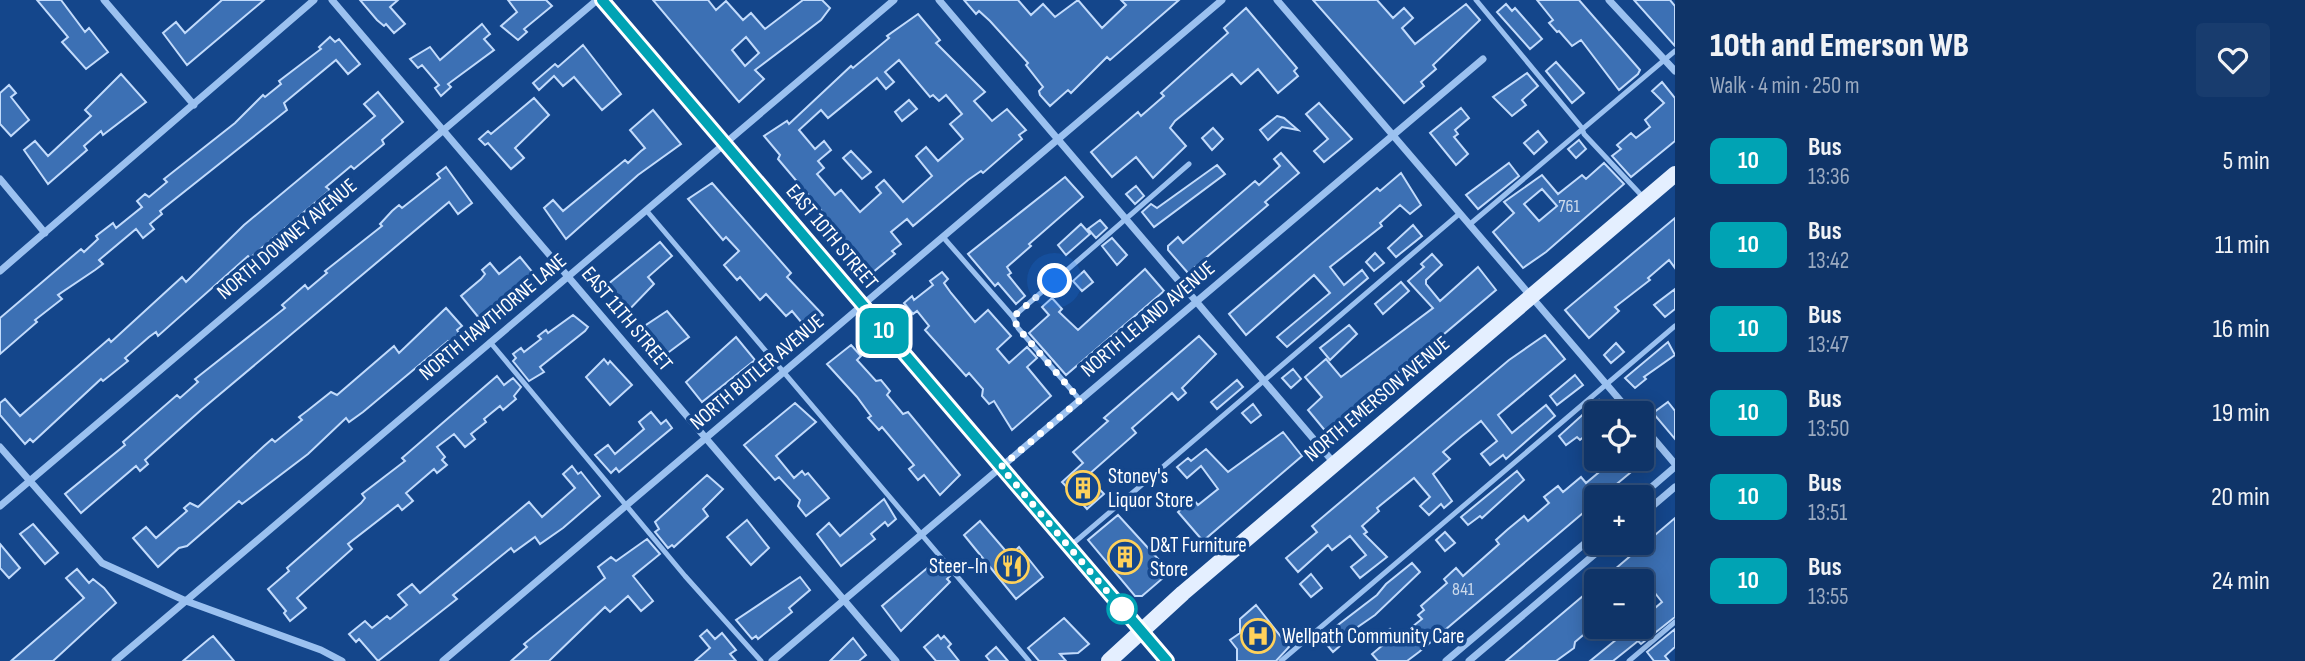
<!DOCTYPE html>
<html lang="en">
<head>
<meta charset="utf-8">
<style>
  :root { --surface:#0f3468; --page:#183c6e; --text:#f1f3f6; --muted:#9baac0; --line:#2f4f7c }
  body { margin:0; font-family:"Sofia Sans Condensed",sans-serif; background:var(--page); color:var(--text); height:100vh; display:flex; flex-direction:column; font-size:26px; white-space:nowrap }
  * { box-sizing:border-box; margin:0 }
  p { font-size:23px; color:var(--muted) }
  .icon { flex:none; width:38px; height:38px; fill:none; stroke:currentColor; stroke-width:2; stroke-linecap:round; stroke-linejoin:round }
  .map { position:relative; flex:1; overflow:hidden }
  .drawer { display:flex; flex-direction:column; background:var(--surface); width:630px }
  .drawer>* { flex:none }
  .badge { padding:0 14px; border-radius:10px; font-size:24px; line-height:46px }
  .buttons { position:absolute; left:1584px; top:401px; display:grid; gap:14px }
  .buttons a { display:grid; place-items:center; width:70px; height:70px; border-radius:7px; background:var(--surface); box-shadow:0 4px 18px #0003,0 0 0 2px var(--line); font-size:35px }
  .you { position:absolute; width:35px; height:35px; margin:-18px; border:5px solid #fff; border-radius:50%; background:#1a73e8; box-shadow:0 0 0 10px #1a73e833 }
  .map>.badge { position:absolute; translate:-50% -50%; box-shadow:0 0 0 4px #fff }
  .round { display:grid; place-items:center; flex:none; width:74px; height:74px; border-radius:7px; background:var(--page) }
  .headline { display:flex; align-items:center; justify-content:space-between; height:119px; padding:0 35px }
  h1 { font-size:33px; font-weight:800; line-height:52px }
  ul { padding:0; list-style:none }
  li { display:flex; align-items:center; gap:21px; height:84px; padding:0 35px }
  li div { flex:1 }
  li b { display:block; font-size:26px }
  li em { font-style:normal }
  li .badge { min-width:77px; font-weight:700; text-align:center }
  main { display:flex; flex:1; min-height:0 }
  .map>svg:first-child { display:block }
</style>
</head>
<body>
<main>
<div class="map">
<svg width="1675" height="661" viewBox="0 0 1675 661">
  <rect width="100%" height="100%" fill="#14468b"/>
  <path fill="#3c70b4" stroke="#c2dbfc" stroke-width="2" fill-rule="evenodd" d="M37,0H61L85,32L89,28L108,52L86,69L62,42L68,37Z
    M222,0H264L187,65L163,33L176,22L185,33Z
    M360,0H398L390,7L405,24L394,33L386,24L384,26L377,20Z
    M508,0H546L552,6L524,29L527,32L518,40L501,26L517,12Z
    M653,0H708L716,10L726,1L743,20L751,13L765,29L803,0H822L830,8L821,20L755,70L764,79L739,102ZM746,37L759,53L745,66L732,50Z
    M964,0H1018L1031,15L1043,4L1055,17L1078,0L1102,28L1126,5L1121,0H1179L1110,60L1107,57L1071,93L1068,90L1050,106L1040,95L1039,91L1043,87L1026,65L1028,63L990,21L979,11L976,14Z
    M1313,0H1377L1393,18L1404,8L1413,18L1402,28L1415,44L1466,4L1480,20L1433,65L1436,69L1421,82L1424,86L1404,103Z
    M1537,0H1579L1640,70L1638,74L1619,90L1581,40L1572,46L1559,31L1557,32L1549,23L1553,20Z
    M1634,0H1670L1675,6V46Z
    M1506,4L1512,11L1515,8L1542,39L1530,49L1497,12Z
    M1246,8L1297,68L1294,71L1298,76L1278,93L1258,69L1241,84L1232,74L1175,121L1170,128L1186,146L1153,178L1136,157L1112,177L1091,152L1138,112L1141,116L1164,96L1161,93L1228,33L1224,28Z
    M918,14L940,40L936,43L985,92L974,101L992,121L1007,109L1026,130L1019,135L1022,139L983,173L981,171L968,180L913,226L907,219L891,232L901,244L892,251L895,254L872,273L818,212L821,210L778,159L780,155L764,136L787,121L789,124L851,66L853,68L889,38L887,36ZM899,60L930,97L933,95L939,101L946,95L962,114L950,124L963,139L938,161L926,147L916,156L932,176L903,202L884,180L876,187L881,193L860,212L841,190L835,195L817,174L824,168L818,161L831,150L824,141L815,149L799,130L821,110L828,118L877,78L886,89L894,82L885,72Z
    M482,24L490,34L484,39L494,50L448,84L451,87L441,96L435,88L439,85L422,65L418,68L410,59L430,47L440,60Z
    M330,37L335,42L339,39L360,64L348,74L336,60L284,103L287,110L160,211L162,214L150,224L154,229L143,238L136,229L99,260L103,264L95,270L58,295L62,299L35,320L37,322L0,354V318L81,249L84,252L98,239L96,236L113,223L116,228L142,207L137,201L145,194L149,197L167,182L164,179L235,123L263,95L265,97L281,84L279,81L321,49L319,47Z
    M583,45L621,94L602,110L574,77L563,86L554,76L539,90L533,83L555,64L558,67Z
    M1556,62L1584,93L1572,103L1546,71Z
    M1527,73L1538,86L1522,100L1526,105L1512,116L1493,97Z
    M121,74L146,102L103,135L101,131L84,146L87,150L48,184L24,150L35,141L48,156L91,116L85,110Z
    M1662,82L1675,98V141L1631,177L1612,156L1621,149L1617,145L1631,133L1636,138L1650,127L1645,120L1664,103L1652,91Z
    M9,85L16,93L11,97L29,120L11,136L0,124V93Z
    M378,92L403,122L382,140L384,144L354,169L351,166L326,187L330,190L250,258L248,256L158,336L156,332L149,337L125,358L128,361L103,381L101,379L33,442L30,439L25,444L0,415V403L5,399L20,416L109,339L111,342L182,277L186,282L244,225L375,116L364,104Z
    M534,98L549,115L515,148L524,158L511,169L488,143L485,145L479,139L488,131L491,134Z
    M909,100L917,109L902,121L895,112Z
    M1319,103L1352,139L1324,162L1314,151L1328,139L1306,114Z
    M1461,108L1469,118L1455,130L1458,134L1454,137L1468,154L1456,165L1430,133Z
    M653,110L681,144L638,175L566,239L544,208L553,200L563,211L625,160L628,163L641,151L645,148L630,130Z
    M1277,116L1284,118L1298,130L1282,127L1268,140L1260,130Z
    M1213,128L1223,139L1212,150L1202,138Z
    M1538,131L1547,142L1534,154L1524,143Z
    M1579,140L1586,149L1576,158L1568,149Z
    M851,151L871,172L862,179L843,158Z
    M1281,153L1299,173L1265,202L1268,205L1188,273L1168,250V246L1178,237L1183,243L1255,181L1259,185L1280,166L1274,159Z
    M1509,163L1519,176L1478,209L1466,195Z
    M1604,163L1624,184L1546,252L1523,268L1493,232L1514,213L1504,202L1542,175L1558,194L1582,175L1586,179ZM1542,189L1557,206L1539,221L1524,204Z
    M1217,165L1225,174L1154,227L1142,212L1151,204L1157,208Z
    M446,167L472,203L458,214L449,202L201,410L145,460L148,464L140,471L136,466L81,513L65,494L125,445L123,442L177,395L180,398L198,382L195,379L285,308L282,305L305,285L308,289L327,273L325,271L382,226L380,224L392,211L399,205L402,208L440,178L437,174Z
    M1401,173L1421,205L1410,214L1400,205L1380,223L1382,226L1330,267L1344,285L1362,270L1368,278L1287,347L1277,337L1330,293L1314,275L1246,335L1229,314L1377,188L1380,191Z
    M1065,177L1083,197L1029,244L1031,246L1007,267L1011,273L1008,275L1025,296L1016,304L998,283L995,286L968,254Z
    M712,183L791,273L787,277L823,315L807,329L792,311L786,316L766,294L760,300L740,277L737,280L724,265L739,251L726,237L723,240L688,199Z
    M1136,186L1144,196L1135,204L1126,194Z
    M1675,218V268L1669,260L1648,278L1650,280L1615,307L1619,311L1589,338L1565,310Z
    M1100,220L1107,228L1096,238L1088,229Z
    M1081,224L1090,234L1066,255L1058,245Z
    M1413,225L1422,236L1396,257L1388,248Z
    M1112,238L1127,255L1117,265L1102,246Z
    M660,242L672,256L648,277L654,284L626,313L607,285Z
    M1375,253L1384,263L1374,271L1366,262Z
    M1432,254L1442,265L1426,280V284L1440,301L1478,267L1496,290L1327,433L1308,410L1322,397L1305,377L1326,359L1341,377L1433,308L1408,281L1424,267L1421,264Z
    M520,257L534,274L479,318L461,296L481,279L485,274L482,270L490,263L499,274Z
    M1145,269L1164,291L1066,375L1029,333L1049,315L1042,307L1052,298L1062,309L1059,312L1078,330Z
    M1084,271L1093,282L1082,291L1073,281Z
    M942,272L948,279L944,283L951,293L975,322L988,310L1011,336L997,349L1009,363L1027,347L1037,358L1027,367L1051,396L1012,430L994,401L989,404L982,396L983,389L969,373L966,376L925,330L929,326L917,311L913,314L904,303L912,296L914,300L933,285L930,281Z
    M1401,282L1409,291L1383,314L1375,304Z
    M1675,289V309L1665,317L1654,305Z
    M446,308L462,326L457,330L460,335L451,343L448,341L363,412L349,422L346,418L308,454L242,504L239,501L187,546L179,548L158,567L133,538L146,527L156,538L187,511L184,508L190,503L198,507L264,446L272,439L275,442L302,420L299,417L307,411L331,392L337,395L394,346L399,353Z
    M667,311L689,337L665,355L644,330L646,325Z
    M573,315L588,327L585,331L540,367L544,372L529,381L513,361L516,358L513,354L521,348L524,352L541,339L538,336L546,330L548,333Z
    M1349,325L1357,334L1330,360L1320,348Z
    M1545,335L1565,359L1498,415L1512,433L1546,405L1555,416L1506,459L1503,455L1490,465L1481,454L1497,441L1481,421L1462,436L1443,452L1450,459L1433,474L1452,501L1444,508L1441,504L1429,515L1420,506L1430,497L1414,478L1377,508L1379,511L1362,526L1367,532L1364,534L1387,557L1360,578L1351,567L1366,555L1350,536L1332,550L1328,545L1298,572L1286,558L1317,532L1312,526L1509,360Z
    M1199,336L1216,354L1182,388L1186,393L1178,400L1172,393L1132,428L1136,433L1087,476L1104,494L1087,509L1062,482L1083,463L1073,452L1108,421L1104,418Z
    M736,337L755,360L702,402L686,382Z
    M1668,342L1675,355L1644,377L1646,379L1635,388L1625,378Z
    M1616,343L1624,352L1611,363L1604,355Z
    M851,345L861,356L857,360L876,381L881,380L890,391L887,395L903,414L908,412L960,475L940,495L924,475L918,480L909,469L914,465L882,427L879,430L868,418L871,416L857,397L827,364Z
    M604,359L608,364L610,361L632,385L610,405L586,377Z
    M1293,369L1301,379L1291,388L1282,378Z
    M1575,375L1583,385L1557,405L1550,396Z
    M497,376L504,385L513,378L521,387L514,396L516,399L503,410L500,406L484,419L486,422L471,434L475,439L465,447L454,434L437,447L445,457L442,460L447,465L437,473L434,469L406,493L413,501L402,510L398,505L348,544L352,549L297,598L306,608L290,621L284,613L286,611L268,589L289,571L287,568L361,503L365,498L362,494L405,461L402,458Z
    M1237,380L1243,387L1217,409L1211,402Z
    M1599,400L1610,413H1596V421L1591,425L1594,428L1580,440L1577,437L1566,445L1559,436Z
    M1668,402L1675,411V439L1653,413Z
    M795,403L816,422L776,456L794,478L802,471L805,475L808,473L829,498L806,516L798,506L800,500L779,477L775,480L744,445Z
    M1253,404L1261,415L1251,423L1242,413Z
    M651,412L661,424L666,420L672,428L619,472L616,468L611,473L595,455L608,445L615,454L644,429L639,422Z
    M1283,432L1302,456L1203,541L1178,512L1193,499L1198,505L1218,489L1201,466L1187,478L1177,467L1188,458L1191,461L1206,449L1228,472Z
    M1597,458H1648L1601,497H1596V502L1419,652L1407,661H1378L1372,654L1384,644L1379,638L1390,629L1398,638L1422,619L1418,615L1424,610L1421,606L1447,583L1444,579L1456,568L1463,576L1499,544L1496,540L1507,530L1524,516L1528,521L1549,503L1544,497L1558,486L1563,492L1581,477L1586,483L1604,468Z
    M572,466L578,474L581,472L600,496L563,528L540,544L535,537L514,552L511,548L453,595L457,599L378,661L359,639L356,642L349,634L365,621L372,628L387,616L390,619L407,605L398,595L412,584L420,593L529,502L542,517L575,488L563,474Z
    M1517,471L1524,480L1482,518L1480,516L1468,525L1461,517Z
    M707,475L723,489L703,509L708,516L674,547L672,545L668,548L655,532L659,529L655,522Z
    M884,499L896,519L888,526L885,522L871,534L875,539L841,566L817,534L829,523L840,536Z
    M1118,515L1170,572L1142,596H1135L1088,540Z
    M1675,518V617L1641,644L1638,641L1613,661H1590L1633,626H1642V619L1662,602L1647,583L1642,588V581H1601Z
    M747,520L769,548L751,565L727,537Z
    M980,521L1010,556L1019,547L1043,577L1016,599L964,535Z
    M33,524L58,553L45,564L20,534Z
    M1445,532L1455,543L1445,551L1436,540Z
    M647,539L660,554L633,576L653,601L641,611L628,596L610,612L605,607L549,661H511L527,647L524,644L605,578L598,567L611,557L616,561Z
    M0,544L20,568L9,578L0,568Z
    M1412,563L1420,572L1375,615L1339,640L1342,644L1333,652L1321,638L1377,595L1386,584Z
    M932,564L939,570L943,567L950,576L947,579L950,582L901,631L882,606Z
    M77,569L89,583L93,579L104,588L116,603L53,661H11L84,598L66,578Z
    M1311,574L1322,588L1311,597L1300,584Z
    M800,577L810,590L789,608L792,612L758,639L756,636L752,639L736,620Z
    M1596,585V624L1575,642L1574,648L1556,661H1506Z
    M1256,605L1289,647L1276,661H1237V649L1230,640L1240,633V619Z
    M1064,618L1089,644L1078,653L1060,654L1066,661H1039L1028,648Z
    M1675,629V647L1665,656L1669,661H1654L1647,652Z
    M707,630L715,639L722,633L736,650L730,654L736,661H695L710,648L700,636Z
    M938,635L941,639L944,636L951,644L948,647L959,661H936L924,647Z
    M213,636L234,661H183L209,639Z
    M853,638L866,655L859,661H830Z
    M996,647L1008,661H990L986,656Z"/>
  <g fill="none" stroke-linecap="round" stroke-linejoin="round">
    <path stroke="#9bc1f0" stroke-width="5" d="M1476,0L1582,128L1584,134L1643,197
      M646,210L1029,661
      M1469,225L1675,51
      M943,237L1013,317L1018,328L1080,400
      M1013,317L1189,164
      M490,342L685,576L761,661
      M1069,547L1459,214
      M1281,661L1675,326
      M1629,661L1675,622"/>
    <path stroke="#9bc1f0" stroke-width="7" d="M104,0L194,105
      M332,0L896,661
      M939,0L1334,463
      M1277,0L1631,413
      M1609,0L1675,71
      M0,179L45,233
      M0,271L314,0
      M1642,425L1675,464
      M0,447L102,563L186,601L321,650L342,661
      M1640,497L1675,467
      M0,506L597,0
      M1642,515L1675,487
      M115,661L894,0
      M443,661L1222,0
      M772,661L1483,59
      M1446,661L1596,534
      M1469,661L1609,542"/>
    <path stroke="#c9defb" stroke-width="14" d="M602,0L1167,661"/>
    <path stroke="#e4efff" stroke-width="16" d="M1109,661L1183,593L1675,174"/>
  </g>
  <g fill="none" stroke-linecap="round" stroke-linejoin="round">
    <g stroke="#fff" stroke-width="16">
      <path id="line" d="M602,0L1167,661"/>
    </g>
    <use href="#line" stroke="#00a3b4" stroke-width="10"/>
    <path stroke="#fff" stroke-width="7" stroke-dasharray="0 12.6" d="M1055,281L1013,317L1018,328L1080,400L1001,467L1122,609"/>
  </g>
  <defs>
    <g id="building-ring" transform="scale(1.75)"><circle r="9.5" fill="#14468b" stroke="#ffd15a" stroke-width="1.5"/><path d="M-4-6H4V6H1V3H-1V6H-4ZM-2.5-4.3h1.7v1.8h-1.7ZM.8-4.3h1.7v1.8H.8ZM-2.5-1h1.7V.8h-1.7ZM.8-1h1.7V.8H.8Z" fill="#ffd15a"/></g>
    <g id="restaurant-ring" transform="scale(1.75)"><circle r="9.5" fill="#14468b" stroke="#ffd15a" stroke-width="1.5"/><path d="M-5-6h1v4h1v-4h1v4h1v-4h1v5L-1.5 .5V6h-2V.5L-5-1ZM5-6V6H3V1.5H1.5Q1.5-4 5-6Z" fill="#ffd15a"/></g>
    <g id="hospital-ring" transform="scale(1.75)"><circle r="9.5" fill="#14468b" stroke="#ffd15a" stroke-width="1.5"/><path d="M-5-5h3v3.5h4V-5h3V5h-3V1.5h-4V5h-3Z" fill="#ffd15a"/></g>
  </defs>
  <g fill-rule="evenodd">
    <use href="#building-ring" x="1083" y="488"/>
    <use href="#building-ring" x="1125" y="557"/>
    <use href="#restaurant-ring" x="1012" y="566"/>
    <use href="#hospital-ring" x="1258" y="636"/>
  </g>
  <circle fill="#fff" stroke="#00a3b4" stroke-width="3.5" cx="1122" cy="609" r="14"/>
  <g text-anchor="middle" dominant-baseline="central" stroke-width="7" stroke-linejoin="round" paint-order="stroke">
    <g font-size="18" fill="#cedbec">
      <text x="1569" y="206">761</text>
      <text x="1463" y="589">841</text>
    </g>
    <g font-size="21" fill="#fff" stroke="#14468b">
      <text transform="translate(832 237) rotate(50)">EAST 10TH STREET</text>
      <text transform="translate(287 239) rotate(-40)">NORTH DOWNEY AVENUE</text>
      <text transform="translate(493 317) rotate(-40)">NORTH HAWTHORNE LANE</text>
      <text transform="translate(627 319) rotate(50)">EAST 11TH STREET</text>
      <text transform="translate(1148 319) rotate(-40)">NORTH LELAND AVENUE</text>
      <text transform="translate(757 372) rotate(-40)">NORTH BUTLER AVENUE</text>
      <text transform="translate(1377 399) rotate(-40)">NORTH EMERSON AVENUE</text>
    </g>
    <g font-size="21" fill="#fff" stroke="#14468b" text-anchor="start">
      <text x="1108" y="476">Stoney's<tspan x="1108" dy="24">Liquor Store</tspan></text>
      <text x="1150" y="545">D&amp;T Furniture<tspan x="1150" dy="24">Store</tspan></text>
      <text x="988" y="566" text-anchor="end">Steer-In</text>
      <text x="1282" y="636">Wellpath Community Care</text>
    </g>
  </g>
</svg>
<div class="buttons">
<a><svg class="icon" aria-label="locate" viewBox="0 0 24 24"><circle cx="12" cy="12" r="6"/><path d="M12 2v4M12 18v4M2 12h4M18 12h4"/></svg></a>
<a>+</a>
<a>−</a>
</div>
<div class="you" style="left:1055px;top:281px"></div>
<b class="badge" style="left:884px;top:331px;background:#00a3b4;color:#fff">10</b>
</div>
<section class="drawer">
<div class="headline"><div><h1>10th and Emerson WB</h1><p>Walk · 4 min · 250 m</p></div><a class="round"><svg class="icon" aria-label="heart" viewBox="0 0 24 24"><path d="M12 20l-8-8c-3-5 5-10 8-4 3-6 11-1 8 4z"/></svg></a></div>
<ul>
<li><span class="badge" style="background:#00a3b4;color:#fff">10</span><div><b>Bus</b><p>13:36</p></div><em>5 min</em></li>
<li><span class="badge" style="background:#00a3b4;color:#fff">10</span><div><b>Bus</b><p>13:42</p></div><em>11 min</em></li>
<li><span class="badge" style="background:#00a3b4;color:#fff">10</span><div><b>Bus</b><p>13:47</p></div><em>16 min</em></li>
<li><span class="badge" style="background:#00a3b4;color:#fff">10</span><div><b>Bus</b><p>13:50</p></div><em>19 min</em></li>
<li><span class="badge" style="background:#00a3b4;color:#fff">10</span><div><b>Bus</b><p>13:51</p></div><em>20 min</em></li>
<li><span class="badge" style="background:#00a3b4;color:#fff">10</span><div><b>Bus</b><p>13:55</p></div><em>24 min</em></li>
</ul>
</section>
</main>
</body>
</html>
